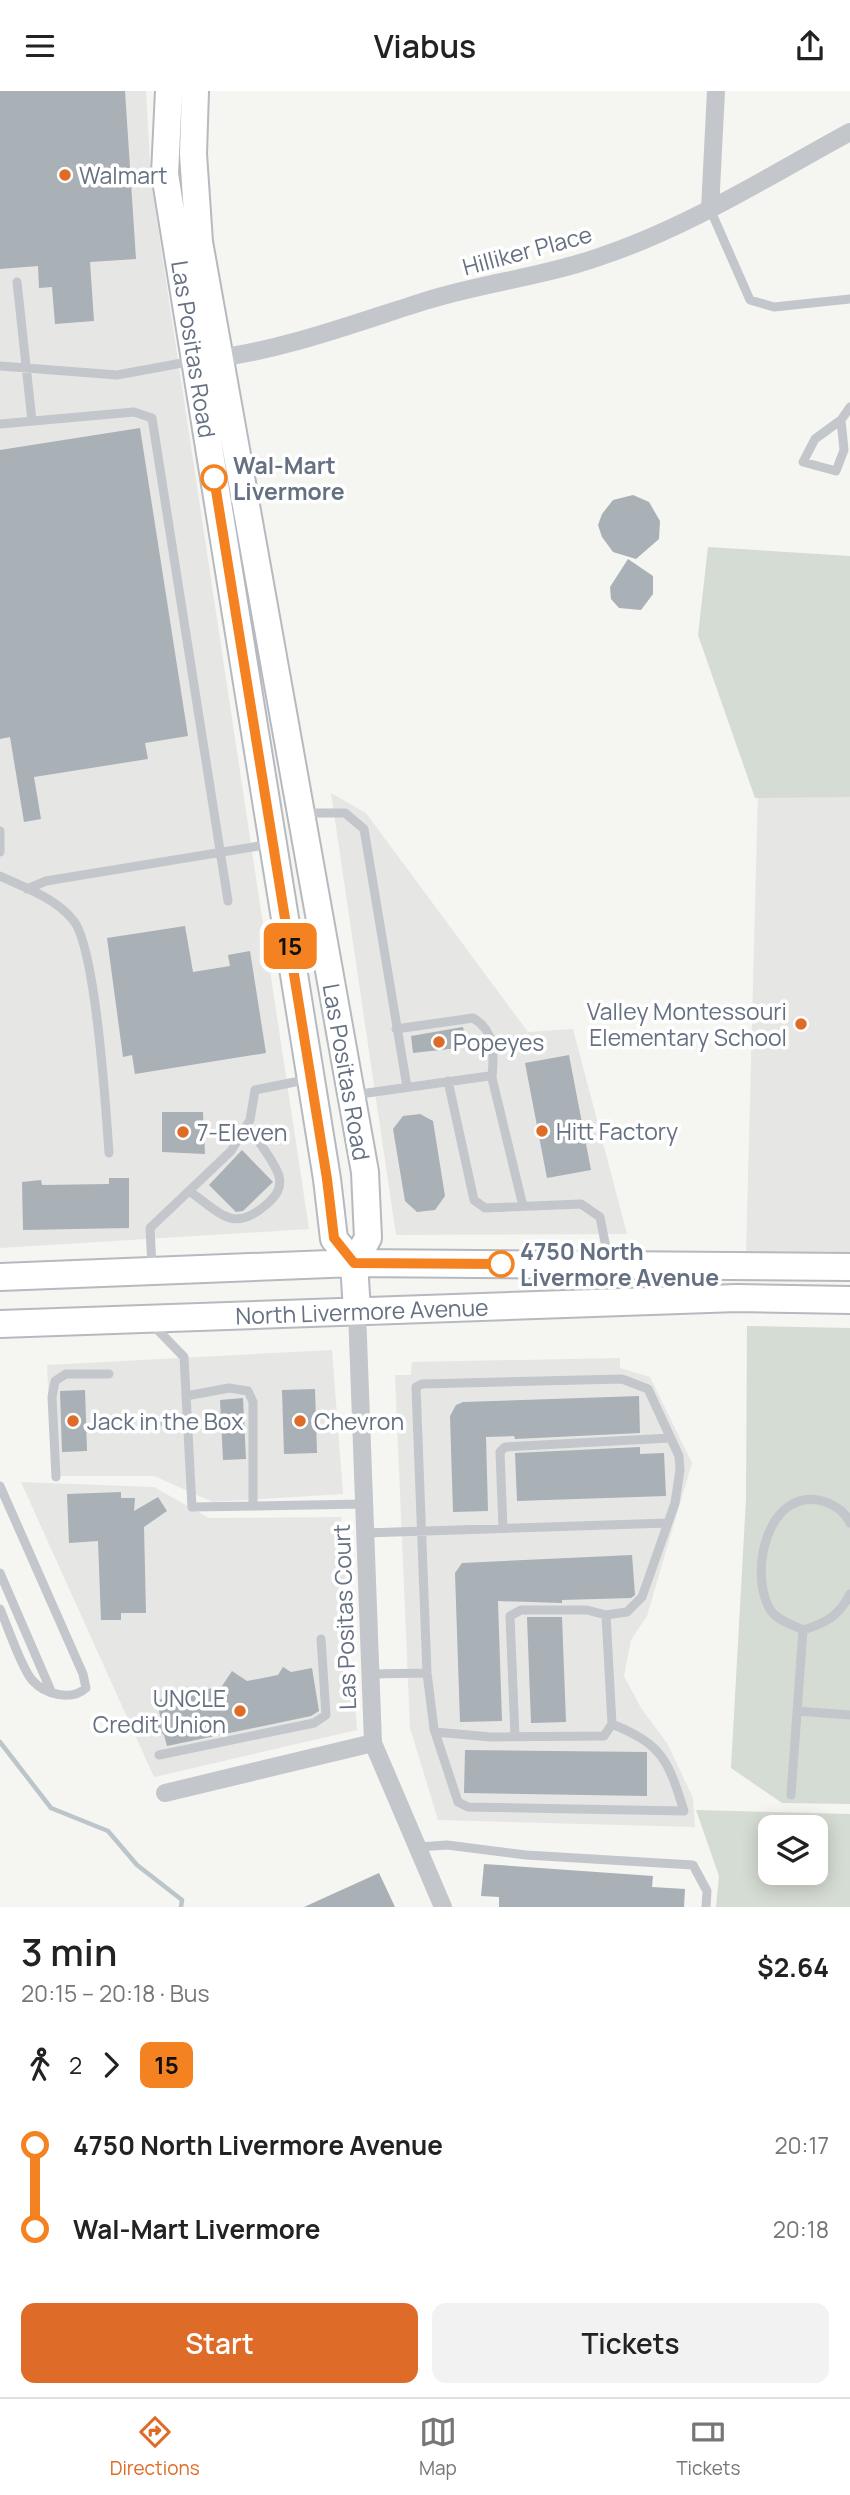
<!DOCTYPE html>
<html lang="en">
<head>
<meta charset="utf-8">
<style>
  :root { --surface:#fff; --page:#f2f2f2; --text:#222; --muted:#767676; --line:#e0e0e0; --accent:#df6b28 }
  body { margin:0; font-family:Manrope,sans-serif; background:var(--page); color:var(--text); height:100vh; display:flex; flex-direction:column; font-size:26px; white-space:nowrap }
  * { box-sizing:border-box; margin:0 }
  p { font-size:23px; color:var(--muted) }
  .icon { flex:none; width:38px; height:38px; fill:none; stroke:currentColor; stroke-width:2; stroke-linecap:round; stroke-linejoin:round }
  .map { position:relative; height:1816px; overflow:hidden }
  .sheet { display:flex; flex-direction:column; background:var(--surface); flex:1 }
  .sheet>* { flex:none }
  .badge { padding:0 14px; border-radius:10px; font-size:24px; line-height:46px }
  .fabs { position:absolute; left:758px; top:1724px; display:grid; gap:14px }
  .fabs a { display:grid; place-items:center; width:70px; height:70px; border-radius:14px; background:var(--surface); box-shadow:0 4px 18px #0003; font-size:35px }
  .map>.badge { position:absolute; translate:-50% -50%; box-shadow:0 0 0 4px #fff }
  .legs { display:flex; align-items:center; gap:10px; height:77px; padding:0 21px; font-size:23px }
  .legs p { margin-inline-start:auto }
  .summary { display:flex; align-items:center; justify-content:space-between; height:119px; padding:0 21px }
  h1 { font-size:38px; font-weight:600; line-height:52px }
  .button { display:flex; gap:14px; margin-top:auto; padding:14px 21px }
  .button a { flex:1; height:80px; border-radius:14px; background:var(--accent); color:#fff; font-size:28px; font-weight:600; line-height:80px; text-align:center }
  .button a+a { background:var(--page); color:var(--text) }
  ul { padding:0 21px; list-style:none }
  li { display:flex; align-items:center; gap:24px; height:84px; font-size:26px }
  li i { display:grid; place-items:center; width:10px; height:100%; margin:0 9px; background:currentColor }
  li i::after { content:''; width:18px; height:18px; margin:-9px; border:5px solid; border-radius:50%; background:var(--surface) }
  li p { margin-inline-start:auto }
  li:first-child i { background:linear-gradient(#0000 50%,currentColor 0) }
  li:last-child i { background:linear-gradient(currentColor 50%,#0000 0) }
  header { display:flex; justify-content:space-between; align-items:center; height:91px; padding:0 21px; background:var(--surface); font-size:32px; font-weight:600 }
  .menu { display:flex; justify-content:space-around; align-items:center; height:98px; border-top:2px solid var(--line); background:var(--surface); font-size:19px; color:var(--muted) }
  .menu a { display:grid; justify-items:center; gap:4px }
  .menu .on { color:var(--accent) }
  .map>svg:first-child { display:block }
</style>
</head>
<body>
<header><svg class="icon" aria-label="menu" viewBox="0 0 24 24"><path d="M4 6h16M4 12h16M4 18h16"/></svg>Viabus<svg class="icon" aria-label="share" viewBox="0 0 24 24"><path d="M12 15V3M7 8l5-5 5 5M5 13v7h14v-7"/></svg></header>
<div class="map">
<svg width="850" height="1816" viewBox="0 0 850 1816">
  <rect width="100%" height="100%" fill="#f5f5f2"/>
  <path fill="#e6e6e5" d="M0,0H146L151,90L309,1138L0,1157Z
    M758,700L850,705V1162L746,1163Z
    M331,702L366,722L528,941L573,938L627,1143L396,1144Z
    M332,1259L343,1403L213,1411L154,1385H52L47,1274Z
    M620,1267V1277L650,1286L692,1372L647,1525L631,1549L624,1585L641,1617L667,1652L693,1707L695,1736L438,1729L410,1637L395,1284H411L412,1271Z
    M21,1391L154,1396L209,1427L341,1426L357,1639L154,1686Z"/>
  <path fill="#d5dcd3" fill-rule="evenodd" d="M708,456L850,465V706L755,707L698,544Z
    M747,1235L850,1237V1713L782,1712L731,1677L746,1408Z
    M696,1719L850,1723V1816H716L719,1785ZM770,1736H816V1782H770Z"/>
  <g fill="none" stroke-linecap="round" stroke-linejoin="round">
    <path stroke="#bbc5ca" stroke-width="4.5" d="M0,1651L51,1717L108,1740L137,1774L182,1809L181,1816"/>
  </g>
  <path fill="#a9b0b6" d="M0,0H125L136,168L90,171L94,230L55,233L52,196L39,197L38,175L0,178Z
    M140,337L188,645L145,652L148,668L34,686L41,728L24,731L10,646L0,648V359Z
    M633,404L649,411L660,430L659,448L636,468L613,461L602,446L598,434L602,423L613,409Z
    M628,468L653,485V503L641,519L619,517L611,508L610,496Z
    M185,835L193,881L230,875L228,864L250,860L266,962L135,983L132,964L123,966L107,847Z
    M463,936L467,956L413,962L411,945Z
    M569,964L591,1079L547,1087L525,972Z
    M162,1021H203L205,1063L162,1061Z
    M420,1023L433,1030L445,1105L435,1119L417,1121L405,1110L393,1038L403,1025Z
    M242,1059L273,1091L243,1120L236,1121L209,1094Z
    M109,1087H129V1137L23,1139L22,1091L41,1089L42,1094L109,1093Z
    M315,1298L317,1362L284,1363L282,1299Z
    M85,1299L87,1360L62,1361L60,1300Z
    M639,1305L640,1342L515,1348L514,1345L486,1346L488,1420L453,1421L450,1325L456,1314L463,1311Z
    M243,1307L246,1368L223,1369L220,1309Z
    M640,1356V1363L664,1362L666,1405L517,1410L515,1362Z
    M121,1401V1407H135L134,1420L158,1406L167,1420L144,1436L146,1522H121V1529H101L98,1450L69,1452L67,1403Z
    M632,1464L635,1504L631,1507L562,1509V1512L498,1510L502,1630L460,1631L455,1482L462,1472Z
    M527,1526H562L566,1631L531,1632Z
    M283,1576L291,1581L312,1577L319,1620L311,1625L167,1655L164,1644L156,1638L161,1630L157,1609L178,1605L183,1597L190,1602L222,1595L232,1580L247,1590L278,1584Z
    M465,1659L647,1661V1705L464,1702Z
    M484,1773L653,1785L652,1796L685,1798L684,1816H499V1806L481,1805Z
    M379,1782L395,1816H304Z"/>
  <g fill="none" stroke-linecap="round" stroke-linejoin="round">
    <g stroke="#b6b9be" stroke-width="30">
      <path id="secondary" d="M169,0L165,83L327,1088L334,1148L354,1172
        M195,0L193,63L199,151L365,1081L368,1147L354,1172L357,1220
        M0,1186L354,1172L850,1176
        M0,1233L737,1207L850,1209"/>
    </g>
    <path stroke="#c3c6ca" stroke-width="9" d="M710,118L750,209L774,216L850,208
      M17,191L32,330
      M0,275L117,284L193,270
      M841,329L844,359L836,380L803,371L815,348L841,329L850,316
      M0,333L134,321L152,327L228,810
      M305,722H345L364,738L407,996
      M0,740V761
      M0,785C26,797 55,807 73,829C96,856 106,1020 109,1062
      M27,798L46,790L271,753
      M396,938L473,927C496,940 494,963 492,987
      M448,990L474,1109L485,1117L581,1113L600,1126L609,1172
      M353,1004L489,985L492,987L523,1115
      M189,1100C221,1122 233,1143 267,1113C276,1105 282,1097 279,1085C273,1067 257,1050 247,1034
      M152,1176L150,1137L231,1060L250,1029L255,999L310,988
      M152,1233L184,1266L192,1416L364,1413
      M186,1305L229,1297L248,1300L253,1311V1415
      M154,1331L187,1329
      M56,1386L52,1306L55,1290L66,1283H109
      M0,1395L83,1583L86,1597C72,1610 45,1604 32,1589C21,1576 8,1536 0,1518
      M850,1432C846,1422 836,1415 826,1411C768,1392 747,1483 771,1520C777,1529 793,1534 803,1539C826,1532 839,1525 850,1503
      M503,1437L500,1361L505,1356L670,1347
      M365,1442L668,1432
      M0,1482L51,1600
      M371,1583L427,1582
      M797,1620L850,1624
      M435,1641L491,1646L604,1645L612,1633L606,1524
      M515,1646L510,1525L521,1519H587L606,1524L627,1521L642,1506L675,1412L680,1379L679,1365L648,1298L622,1288L422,1293L416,1296L427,1582L434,1638L458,1711L468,1716L684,1720C668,1669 663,1654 612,1633
      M159,1664L314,1632L326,1624L321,1548
      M791,1704L803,1539
      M418,1756L447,1754L526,1764L693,1774L707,1800L706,1816"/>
    <path stroke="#c3c6ca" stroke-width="18" d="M710,118L716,0
      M211,268C284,259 355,232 425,210C482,192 542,186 599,166C687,137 769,85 850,41
      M357,1220L373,1652L443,1816
      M165,1702L373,1652"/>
    <use href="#secondary" stroke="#fff" stroke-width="26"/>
  </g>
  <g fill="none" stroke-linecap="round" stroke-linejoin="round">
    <g stroke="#fff" stroke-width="16">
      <path id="line-1" d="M214,387L327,1088L334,1147L354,1172L501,1173"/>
    </g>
    <use href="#line-1" stroke="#f58220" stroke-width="10"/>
  </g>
  <g fill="#df6b28" stroke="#fff" stroke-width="2.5">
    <circle cx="65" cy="84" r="7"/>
    <circle cx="801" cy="933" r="7"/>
    <circle cx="439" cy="951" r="7"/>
    <circle cx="542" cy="1040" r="7"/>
    <circle cx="183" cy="1041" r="7"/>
    <circle cx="73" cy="1330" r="7"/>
    <circle cx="300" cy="1330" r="7"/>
    <circle cx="240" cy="1620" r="7"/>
  </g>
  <g fill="#fff" stroke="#f58220" stroke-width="3.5">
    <circle cx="214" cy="387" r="12"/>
    <circle cx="501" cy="1173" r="12"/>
  </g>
  <g text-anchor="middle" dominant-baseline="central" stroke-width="7" stroke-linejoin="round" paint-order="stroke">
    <g font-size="23" fill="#657182" stroke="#fff" text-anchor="start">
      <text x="79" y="84">Walmart</text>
      <text x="787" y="920" text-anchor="end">Valley Montessouri<tspan x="787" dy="26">Elementary School</tspan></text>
      <text x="453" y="951">Popeyes</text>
      <text x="556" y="1040">Hitt Factory</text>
      <text x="197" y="1041">7-Eleven</text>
      <text x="87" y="1330">Jack in the Box</text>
      <text x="314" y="1330">Chevron</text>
      <text x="226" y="1607" text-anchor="end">UNCLE<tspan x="226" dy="26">Credit Union</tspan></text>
    </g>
    <g font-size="23" fill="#657182" stroke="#fff">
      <text transform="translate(527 159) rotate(-15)">Hilliker Place</text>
      <text transform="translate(194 258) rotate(81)">Las Positas Road</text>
      <text transform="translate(347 981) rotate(80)">Las Positas Road</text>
      <text transform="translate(362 1220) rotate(-2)">North Livermore Avenue</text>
      <text transform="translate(344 1526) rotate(-92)">Las Positas Court</text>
    </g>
    <g font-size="23" font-weight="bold" fill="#657182" stroke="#fff" text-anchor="start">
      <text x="233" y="374">Wal-Mart<tspan x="233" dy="26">Livermore</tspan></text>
      <text x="520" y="1160">4750 North<tspan x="520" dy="26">Livermore Avenue</tspan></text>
    </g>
  </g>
</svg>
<div class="fabs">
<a><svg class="icon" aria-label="layers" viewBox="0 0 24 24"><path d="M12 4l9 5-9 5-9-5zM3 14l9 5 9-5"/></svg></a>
</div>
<b class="badge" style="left:290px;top:855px;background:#f58220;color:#111">15</b>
</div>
<section class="sheet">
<div class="summary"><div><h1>3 min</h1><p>20:15 – 20:18 · Bus</p></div><b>$2.64</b></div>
<div class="legs"><svg class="icon" aria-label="walk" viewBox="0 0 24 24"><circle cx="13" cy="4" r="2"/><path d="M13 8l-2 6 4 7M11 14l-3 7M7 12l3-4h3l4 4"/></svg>2<svg class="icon" aria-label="forward" viewBox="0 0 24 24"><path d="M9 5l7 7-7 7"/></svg><b class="badge" style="background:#f58220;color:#111">15</b></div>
<ul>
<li><i style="color:#f58220"></i><b>4750 North Livermore Avenue</b><p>20:17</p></li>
<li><i style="color:#f58220"></i><b>Wal-Mart Livermore</b><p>20:18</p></li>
</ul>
<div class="button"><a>Start</a><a>Tickets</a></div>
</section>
<nav class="menu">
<a class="on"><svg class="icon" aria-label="directions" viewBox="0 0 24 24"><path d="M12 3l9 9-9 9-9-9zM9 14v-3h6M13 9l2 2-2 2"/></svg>Directions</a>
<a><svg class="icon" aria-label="map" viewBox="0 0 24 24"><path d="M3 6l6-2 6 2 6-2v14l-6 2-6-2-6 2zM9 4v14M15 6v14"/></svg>Map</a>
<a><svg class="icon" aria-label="tickets" viewBox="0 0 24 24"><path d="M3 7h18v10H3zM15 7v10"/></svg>Tickets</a>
</nav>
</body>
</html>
